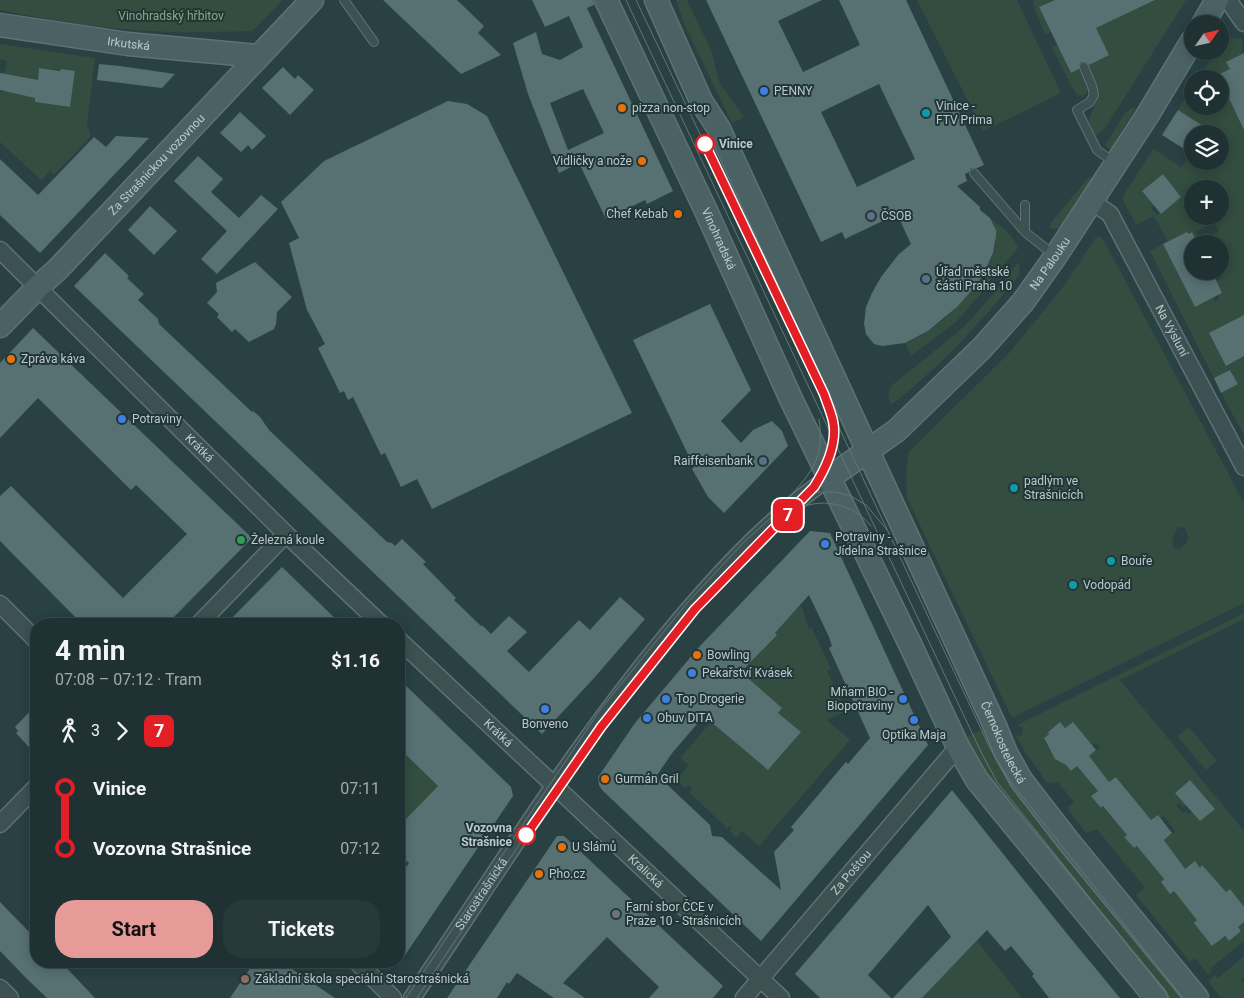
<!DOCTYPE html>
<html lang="en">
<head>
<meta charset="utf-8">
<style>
  :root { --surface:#1f3132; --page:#27393a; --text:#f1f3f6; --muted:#a1a9ac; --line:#3c4c4d; --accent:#e69b98 }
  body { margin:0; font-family:Roboto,sans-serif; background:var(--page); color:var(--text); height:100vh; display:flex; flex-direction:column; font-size:19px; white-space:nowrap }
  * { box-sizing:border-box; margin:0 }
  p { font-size:16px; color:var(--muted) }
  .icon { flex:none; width:28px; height:28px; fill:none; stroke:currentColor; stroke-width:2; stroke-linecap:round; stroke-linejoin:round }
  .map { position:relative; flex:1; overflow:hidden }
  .details { position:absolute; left:30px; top:618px; width:375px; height:350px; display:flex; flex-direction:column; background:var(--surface); border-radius:20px; box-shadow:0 2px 12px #0003,0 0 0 1px var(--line) }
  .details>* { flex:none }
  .badge { padding:0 10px; border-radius:8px; font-size:18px; line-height:32px }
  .needle { width:32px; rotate:56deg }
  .buttons { position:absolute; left:1184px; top:15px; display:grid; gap:10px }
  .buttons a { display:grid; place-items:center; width:45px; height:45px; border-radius:50%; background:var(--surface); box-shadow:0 2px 12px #0003,0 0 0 1px var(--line); font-size:25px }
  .map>.badge { position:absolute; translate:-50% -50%; box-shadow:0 0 0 2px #fff }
  .legs { display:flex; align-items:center; gap:8px; height:55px; padding:0 25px; font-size:16px }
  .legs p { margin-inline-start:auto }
  .headline { display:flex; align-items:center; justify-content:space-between; height:85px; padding:0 25px }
  h1 { font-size:28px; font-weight:700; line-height:38px }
  .button { display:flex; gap:10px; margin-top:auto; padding:10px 25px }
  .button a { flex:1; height:58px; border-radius:20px; background:var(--accent); color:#111; font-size:20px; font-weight:700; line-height:58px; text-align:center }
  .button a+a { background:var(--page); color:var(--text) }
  ul { padding:0 25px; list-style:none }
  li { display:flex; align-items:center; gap:18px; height:60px; font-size:19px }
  li i { display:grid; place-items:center; width:8px; height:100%; margin:0 6px; background:currentColor }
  li i::after { content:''; width:12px; height:12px; margin:-6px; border:4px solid; border-radius:50%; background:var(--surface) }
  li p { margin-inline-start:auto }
  li:first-child i { background:linear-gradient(#0000 50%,currentColor 0) }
  li:last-child i { background:linear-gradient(currentColor 50%,#0000 0) }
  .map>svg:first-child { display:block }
</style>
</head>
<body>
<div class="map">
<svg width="1244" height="998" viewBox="0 0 1244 998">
  <rect width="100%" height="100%" fill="#294143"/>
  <path fill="#334d40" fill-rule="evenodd" d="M0,0H283L252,31C217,32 183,33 148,31C99,28 49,20 0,10Z
    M676,0H687L712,52L719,82L744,117L732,123L685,26Z
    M917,0H1017L1061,93L983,131Z
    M1033,0H1055L1039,7L1051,32L1047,34L1044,32L1034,7Z
    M1155,0H1186L1105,128L1098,134H1094L1089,121C1090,115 1093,111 1095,105C1101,90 1094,78 1088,65L1109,55L1096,28Z
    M1225,37L1241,39L1243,44L1242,54L1226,62L1230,69L1218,75L1220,79H1198L1216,51H1220V44Z
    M0,44L95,58L87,124L91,136L54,175L50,171L41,180L0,142V92L1,91L11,92L4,74L7,61L0,59ZM39,68L75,71L70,107L35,102Z
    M1057,44L1071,73L1080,69L1089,88L1085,95H1077L1072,88L1052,47Z
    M1220,80L1224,88L1244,108V325L1240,318L1209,334L1226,365L1244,356V435L1221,393L1238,384L1231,370L1214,378L1150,251L1163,244L1195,307L1213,298L1215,301L1219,299L1218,295L1222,293L1216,281L1222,278L1219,271L1220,244H1198L1192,232L1189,234L1187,232L1168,242L1154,216L1136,225L1122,198L1153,149L1181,167L1191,153L1189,152L1192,145V161H1220V134H1200L1204,126L1178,110L1192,87V106H1220ZM1163,174L1181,197L1162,213L1161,212L1157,215L1151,208L1154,205L1142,191ZM1192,189H1220V216H1192ZM1214,222L1219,231L1202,241L1196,232Z
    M1132,108L1135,109L1111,150L1105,145L1125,113Z
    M1090,176L1093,179L1060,228L1049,229L1052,221Z
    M990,218C1001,226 1013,235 1018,248L1016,251L993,276L984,290L957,321L911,356L905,343C917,338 928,332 938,324C963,305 1013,251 990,218Z
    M1096,237H1101L1103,239L1244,503V603L1012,718L907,498L906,476L908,453L1011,351L1066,283ZM1179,527L1185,528L1188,536L1186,544L1178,550L1173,546C1172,540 1174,531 1179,527Z
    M1019,262L1020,274C985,319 936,371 891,405L888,396L891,386L964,327L995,292Z
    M800,606L802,607L809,629L812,628L831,669L827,671L846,711L827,720L850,740L759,846L742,831L736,837L730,831L732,827L730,826L728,829L689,792L692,788L689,785L686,789L676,780L689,765L680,758L711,722L765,768H770L799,734L797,729L737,677L776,635L775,633Z
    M1244,613V619L1120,680L1244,831V914L1220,939L1226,937L1229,940L1241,931L1238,927L1244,922V941L1210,969L1212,971L1208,975L1195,958L1190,962L1136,895L1145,888L1097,829L1086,833L1067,808L1074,802L1058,782L1047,783L1026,753L1015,735L1021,736L1023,728L1017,725ZM1060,722L1065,728L1073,722L1092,746L1096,743L1100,747L1083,761L1080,768L1077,766L1071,771L1062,760L1058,761L1045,743L1047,742L1044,738L1049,734L1048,732ZM1116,777L1126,787L1125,788L1133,798L1101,808L1092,796ZM1190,780L1215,809L1200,821L1192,812L1189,814L1186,811L1183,813L1176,805L1179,803L1183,807L1186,805L1175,793ZM1157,816L1160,819L1164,816L1175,831L1164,840L1167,844L1137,846L1134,848L1125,837L1138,825L1151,821ZM1179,861L1185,869L1195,861L1200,868L1202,866L1195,895L1184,903L1174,891L1170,893L1161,882L1172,873L1171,868Z
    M1189,727L1217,761L1206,770L1177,736Z
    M986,728L1187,998H1165L1003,800L963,738Z
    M401,750L438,786L406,819L399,812V752Z
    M977,941L1022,998H922Z
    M1244,956V978L1241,980L1244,983V998H1221L1208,981L1215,975L1218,978Z"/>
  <path fill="#577072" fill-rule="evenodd" d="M383,0H457L484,26L478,33L501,55L461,74Z
    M532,0H593L594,5L587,8L673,191L647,204L645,200L606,219L579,163L559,173L528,94L513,43L536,32L542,54L560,60L583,47L569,16L545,27ZM583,89L604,133L568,150L550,103Z
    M706,0H822L778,21L803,72L860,45L839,0H906L984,165L977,168H971L969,172L965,174L967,181L957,186L980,207V210L990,218L996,230V236L993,253L985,271L974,288L957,307L928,331L905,343L882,346L874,344L866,334L864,324L866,307L872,293L881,277L898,255L911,244L897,214L845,239L842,232L821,242ZM879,84L915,159L857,187L821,112Z
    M1055,0H1155L1096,28L1109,55L1089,65L1085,62H1081L1079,66V69L1071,73L1039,7Z
    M1244,53V130L1218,75L1230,69L1226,62Z
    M99,64L120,66L175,74L162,88L97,80Z
    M283,67L295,79L298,75L314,90L290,115L262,88Z
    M39,68L60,71L61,69L75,71L70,107L35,102V98L0,90V73L38,80Z
    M448,101L467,104L487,116L632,413L432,509L417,479L401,487L385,453L381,455L353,397L348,400L344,391L340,393L318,348L325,344L307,310L289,243L299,238L281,202L324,161Z
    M1178,110L1216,134H1192V154L1162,135Z
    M240,112L266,136L252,150L248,145L241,152L220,133Z
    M116,136L149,138L40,253L0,215V159L38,195L94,137L106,147Z
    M198,156L223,179L211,192L239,218L261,195L278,209L217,274L201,259L227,231L174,181Z
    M1163,174L1181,197L1161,214L1142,191Z
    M150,206L177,231L154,255L128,230Z
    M1187,232L1189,234L1192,232L1198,244H1192V271H1212L1222,293L1195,307L1163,244Z
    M105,253L129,276L127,278L144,294L138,300L158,319L159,324L252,412L253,411L260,417L269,430L387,542L392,543L395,546L402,539L426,562L423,564L456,598L454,600L481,626L482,625L491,634L509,616L527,632L507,651L529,672L579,620L590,630L620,597L645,619L595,677L542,734L74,286Z
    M255,262L292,297L277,312L276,324L274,329L249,342L235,329L232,332L217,317L219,314L207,303L217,292L216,283Z
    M710,304L751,390L721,421L741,443L753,430L772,421L782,431L788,446L724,513L708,497L692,469L694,467L633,340Z
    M1244,315V356L1226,366L1209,333Z
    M33,328L252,538L167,624H82L0,541V496L11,486L123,598L187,534L136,485L131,490L38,398L0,438V363Z
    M1230,370L1238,384L1221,393L1214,378Z
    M810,531L830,533L928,745L761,941L602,790L599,785L598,777L635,723L700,646ZM809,595L829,637L832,646L829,648L870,738L848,764L846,762L791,827L794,830L774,852L781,890L722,837L712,836L710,825L657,775L673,752L704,716L768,770L801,732L778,713L782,708L741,672L777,635L775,633Z
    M282,567L341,624H226Z
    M399,679L511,787L513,796L399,964V877L409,863L399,856V812L406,819L438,786L399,748Z
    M36,705V755L16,733L18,731L15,727Z
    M1060,722L1065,728L1073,722L1096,750L1089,756L1109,782L1116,777L1151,820L1158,815L1172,833L1164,840L1185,869L1195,861L1200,868L1202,865L1226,892L1230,889L1244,907V922L1238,927L1241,931L1229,941L1225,936L1212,946L1194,923L1197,920L1174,891L1170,894L1161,882L1164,879L1137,846L1134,848L1124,837L1127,835L1103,806L1101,808L1091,796L1098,791L1077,766L1071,771L1066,765L1055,759L1044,738L1049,734L1048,732Z
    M1190,780L1215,809L1200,821L1175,793Z
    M952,790L1068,935L1120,998H1049L1032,976L1034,974L1011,946L1005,951L987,930L922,998H893L951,937L928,905L868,975L891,998H820L795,974Z
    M557,836H564L723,986L713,998H649L659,987L607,937L563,983L585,998H554L517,973L509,984L507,982L497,998H447Z
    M0,902L36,939V961H60L95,998H47L27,979L0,951Z
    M255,961H259L272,970L280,961L335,998H230Z"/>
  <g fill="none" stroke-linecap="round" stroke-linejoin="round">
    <g stroke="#5e7173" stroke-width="10">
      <path id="lane" d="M344,0L374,42
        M1084,67L1092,86L1094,95L1090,102L1077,110L1097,150L1115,163
        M974,173L1025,232L1054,255
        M1025,232V205"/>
    </g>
    <g stroke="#5e7173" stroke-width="19">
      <g id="street">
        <path d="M1228,0L1244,23"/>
        <path id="s1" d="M1091,201L1110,214L1244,467"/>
        <path id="s2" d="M0,250L286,534L381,624"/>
        <path d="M0,604L36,640"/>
        <path d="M199,624L286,534"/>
        <path id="s3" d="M399,640L781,998"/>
        <path d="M0,824L36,787"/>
        <path d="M356,961L393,998"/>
        <path d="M0,988L10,998"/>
        <path id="s4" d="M412,998C494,877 571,752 664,639C711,582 767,519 829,478"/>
        <path id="s5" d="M744,998L958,747"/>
      </g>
    </g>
    <g stroke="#5e7173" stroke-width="25">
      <g id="secondary">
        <path id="s6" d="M606,0L707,213L791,399L910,644L958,747L977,780L1156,998"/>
        <path id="s7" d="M656,0L701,101L719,129L995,726L1006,753L1021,780L1069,842L1197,998"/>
        <path d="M1203,24L1217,0"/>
        <path id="s8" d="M0,25L128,44L258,56"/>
        <path id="s9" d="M0,326L38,287L58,269L312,0"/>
        <path id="s10" d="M829,478L896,431L982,348L1023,302L1055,257L1147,116L1192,41"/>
      </g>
    </g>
    <use href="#lane" stroke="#3d5152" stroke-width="8"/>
    <use href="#street" stroke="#3d5152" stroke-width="16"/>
    <use href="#secondary" stroke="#4b6265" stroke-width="22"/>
    <path stroke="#5f7779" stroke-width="1" d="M626,0L982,754L997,782L1170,998
      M835,419L991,750L1010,781L1183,998
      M785,502C811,472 825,461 819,419
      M794,511C819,496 853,503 871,526
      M406,998L600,710L688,602L743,543L785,505L807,494L820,492H835L851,496L866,505L888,531
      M417,998L557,788L622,699L695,609L814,487C826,468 838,444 833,421C831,412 827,403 824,394L636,0"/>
  </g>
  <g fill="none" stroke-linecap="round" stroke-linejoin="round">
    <g stroke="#fff" stroke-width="11">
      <path id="line-1" d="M526,835L601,727L695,609L814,487C826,468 838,444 833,421C831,412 827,403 824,394L705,144"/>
    </g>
    <use href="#line-1" stroke="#e31e25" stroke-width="8"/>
  </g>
  <g fill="#3f7fe0" stroke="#223638" stroke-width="2">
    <circle cx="764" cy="91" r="5"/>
    <circle cx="122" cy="419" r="5"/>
    <circle cx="825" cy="544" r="5"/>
    <circle cx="692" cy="673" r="5"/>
    <circle cx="666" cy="699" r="5"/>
    <circle cx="903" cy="699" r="5"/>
    <circle cx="545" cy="709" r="5"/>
    <circle cx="647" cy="718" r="5"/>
    <circle cx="914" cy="720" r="5"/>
  </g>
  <g fill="#e8710a" stroke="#223638" stroke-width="2">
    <circle cx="622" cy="108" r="5"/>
    <circle cx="642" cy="161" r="5"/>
    <circle cx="678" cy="214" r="5"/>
    <circle cx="11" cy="359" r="5"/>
    <circle cx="697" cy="655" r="5"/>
    <circle cx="605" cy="779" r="5"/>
    <circle cx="562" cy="847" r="5"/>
    <circle cx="539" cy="874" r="5"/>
  </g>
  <g fill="#0f9aa8" stroke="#223638" stroke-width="2">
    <circle cx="926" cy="113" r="5"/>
    <circle cx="1014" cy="488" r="5"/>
    <circle cx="1111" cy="561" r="5"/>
    <circle cx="1073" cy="585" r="5"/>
  </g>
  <g fill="#fff" stroke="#e31e25" stroke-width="2.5">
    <circle cx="705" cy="144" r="9"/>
    <circle cx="526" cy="835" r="9"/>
  </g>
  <g fill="#5c6f8a" stroke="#223638" stroke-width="2">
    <circle cx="871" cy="216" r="5"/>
    <circle cx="926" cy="279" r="5"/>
    <circle cx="763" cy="461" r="5"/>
  </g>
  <circle fill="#2e9e5b" stroke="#223638" stroke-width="2" cx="241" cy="540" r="5"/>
  <circle fill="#6b7280" stroke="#223638" stroke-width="2" cx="616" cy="914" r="5"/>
  <circle fill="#8d6e63" stroke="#223638" stroke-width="2" cx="245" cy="979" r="5"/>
  <g text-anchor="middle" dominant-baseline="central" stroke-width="4" stroke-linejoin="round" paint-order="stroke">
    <g font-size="12" fill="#8ba681" stroke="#223638">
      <text x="171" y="16">Vinohradský hřbitov</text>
    </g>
    <g font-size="12" fill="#bacacc" stroke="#223638">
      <text stroke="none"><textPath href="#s8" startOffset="130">Irkutská</textPath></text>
      <text stroke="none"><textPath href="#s9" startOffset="225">Za Strašnickou vozovnou</textPath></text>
      <text stroke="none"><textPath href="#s6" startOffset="264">Vinohradská</textPath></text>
      <text stroke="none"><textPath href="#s10" startOffset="310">Na Palouku</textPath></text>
      <text stroke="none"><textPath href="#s1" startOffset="155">Na Výsluní</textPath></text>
      <text stroke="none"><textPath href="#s2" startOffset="281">Krátká</textPath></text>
      <text stroke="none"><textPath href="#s3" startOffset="136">Krátká</textPath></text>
      <text stroke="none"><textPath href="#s7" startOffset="820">Černokostelecká</textPath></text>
      <text stroke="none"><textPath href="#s3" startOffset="338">Kralická</textPath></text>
      <text stroke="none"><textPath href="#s5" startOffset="165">Za Poštou</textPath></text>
      <text stroke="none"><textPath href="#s4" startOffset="125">Starostrašnická</textPath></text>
    </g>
    <g font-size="12" fill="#bacacc" stroke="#223638" text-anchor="start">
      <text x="774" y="91">PENNY</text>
      <text x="936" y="106">Vinice -<tspan x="936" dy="14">FTV Prima</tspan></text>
      <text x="632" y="108">pizza non-stop</text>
      <text x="632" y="161" text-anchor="end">Vidličky a nože</text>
      <text x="668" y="214" text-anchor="end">Chef Kebab</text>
      <text x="881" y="216">ČSOB</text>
      <text x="936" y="272">Úřad městské<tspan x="936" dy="14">části Praha 10</tspan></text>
      <text x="21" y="359">Zpráva káva</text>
      <text x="132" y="419">Potraviny</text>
      <text x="753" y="461" text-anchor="end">Raiffeisenbank</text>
      <text x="1024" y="481">padlým ve<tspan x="1024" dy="14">Strašnicích</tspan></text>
      <text x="835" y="537">Potraviny -<tspan x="835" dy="14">Jídelna Strašnice</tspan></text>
      <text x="251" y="540">Železná koule</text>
      <text x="1121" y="561">Bouře</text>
      <text x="1083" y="585">Vodopád</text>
      <text x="707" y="655">Bowling</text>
      <text x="702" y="673">Pekařství Kvásek</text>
      <text x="893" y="692" text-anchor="end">Mňam BIO -<tspan x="893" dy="14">Biopotraviny</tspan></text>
      <text x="676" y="699">Top Drogerie</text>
      <text x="657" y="718">Obuv DITA</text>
      <text x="545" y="724" text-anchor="middle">Bonveno</text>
      <text x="914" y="735" text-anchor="middle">Optika Maja</text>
      <text x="615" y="779">Gurmán Gril</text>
      <text x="572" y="847">U Slámů</text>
      <text x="549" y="874">Pho.cz</text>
      <text x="626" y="907">Farní sbor ČCE v<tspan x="626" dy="14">Praze 10 - Strašnicích</tspan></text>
      <text x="255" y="979">Základní škola speciální Starostrašnická</text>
    </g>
    <g font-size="12" font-weight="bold" fill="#bacacc" stroke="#223638" text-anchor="start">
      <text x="719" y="144">Vinice</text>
      <text x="512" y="828" text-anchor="end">Vozovna<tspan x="512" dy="14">Strašnice</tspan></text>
    </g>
  </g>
</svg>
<div class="buttons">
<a><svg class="needle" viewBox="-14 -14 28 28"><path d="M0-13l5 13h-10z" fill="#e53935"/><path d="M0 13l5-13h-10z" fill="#a1a9ac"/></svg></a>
<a><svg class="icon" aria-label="locate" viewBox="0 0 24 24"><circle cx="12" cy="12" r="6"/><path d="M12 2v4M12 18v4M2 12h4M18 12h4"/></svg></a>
<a><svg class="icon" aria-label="layers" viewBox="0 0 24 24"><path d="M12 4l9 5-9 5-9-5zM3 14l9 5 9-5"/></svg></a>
<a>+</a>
<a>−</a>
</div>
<b class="badge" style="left:788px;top:515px;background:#e31e25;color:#fff">7</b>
<section class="details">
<div class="headline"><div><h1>4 min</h1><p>07:08 – 07:12 · Tram</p></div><b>$1.16</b></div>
<div class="legs"><svg class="icon" aria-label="walk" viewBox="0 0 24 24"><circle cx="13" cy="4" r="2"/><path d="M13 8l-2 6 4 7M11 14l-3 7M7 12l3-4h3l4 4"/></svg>3<svg class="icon" aria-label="forward" viewBox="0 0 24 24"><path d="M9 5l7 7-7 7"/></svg><b class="badge" style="background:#e31e25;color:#fff">7</b></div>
<ul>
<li><i style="color:#e31e25"></i><b>Vinice</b><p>07:11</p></li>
<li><i style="color:#e31e25"></i><b>Vozovna Strašnice</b><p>07:12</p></li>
</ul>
<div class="button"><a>Start</a><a>Tickets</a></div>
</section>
</div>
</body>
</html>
